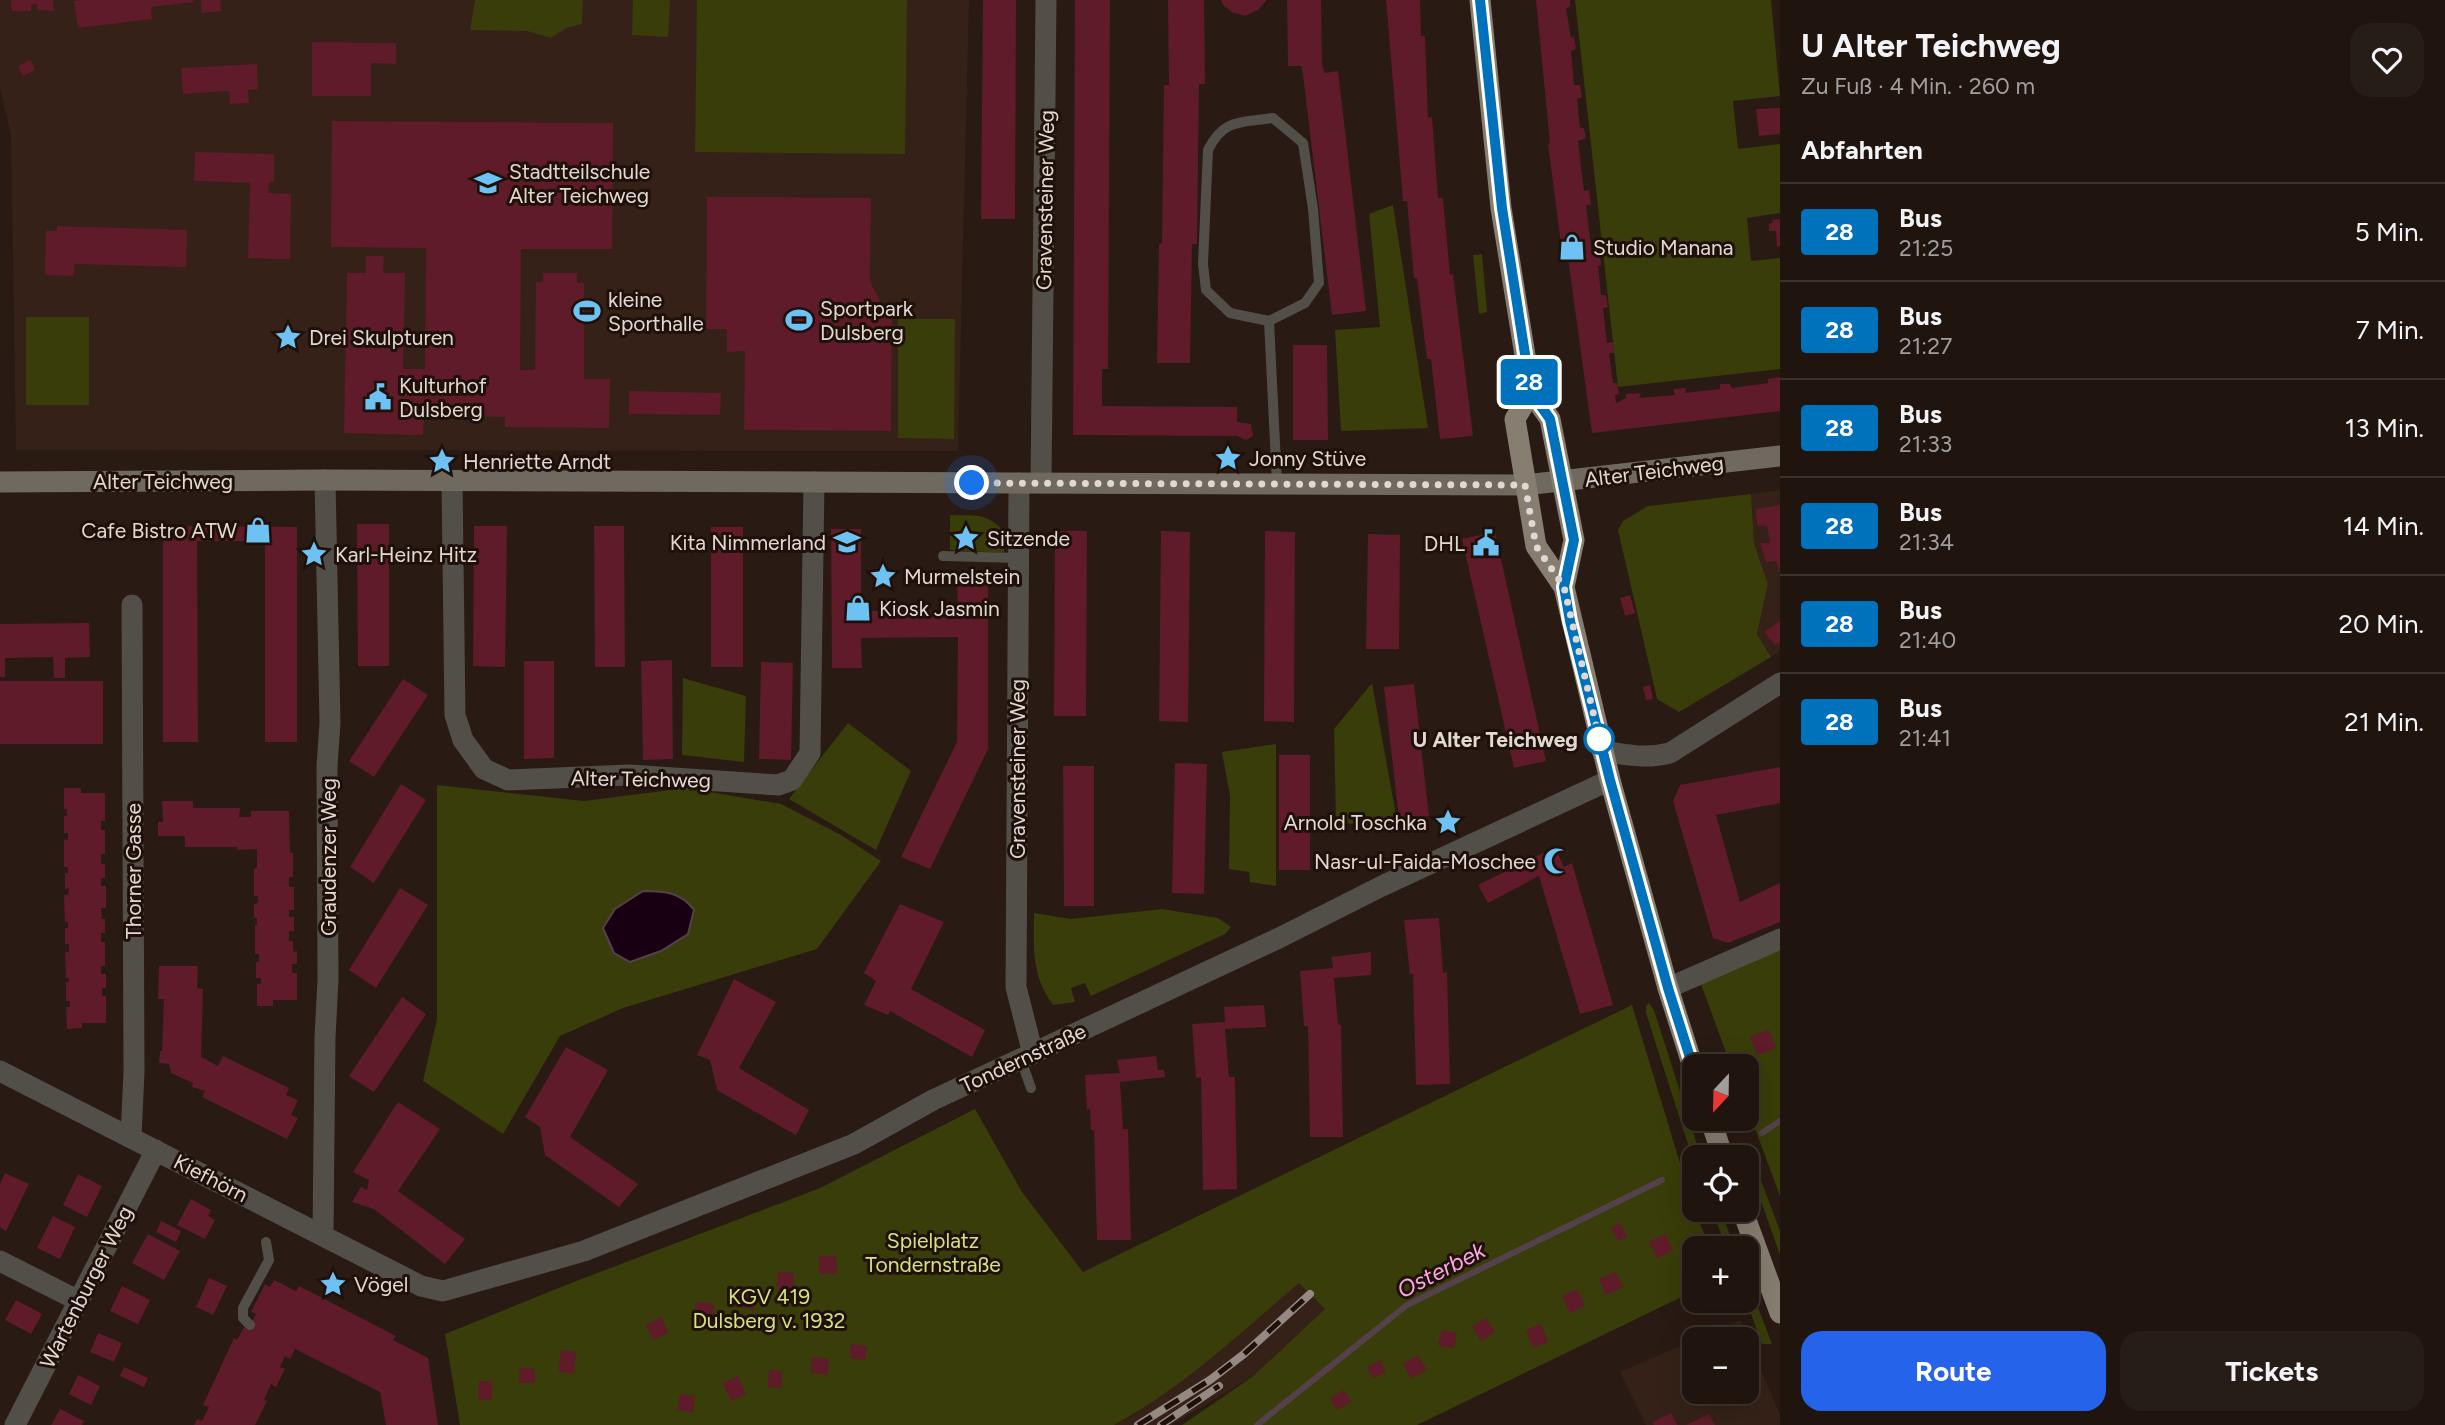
<!DOCTYPE html>
<html lang="de">
<head>
<meta charset="utf-8">
<style>
  :root { --surface:#1f140e; --page:#271d17; --text:#f1f3f6; --muted:#a19e9e; --line:#3c332e; --accent:#2563eb }
  body { margin:0; font-family:Figtree,sans-serif; background:var(--page); color:var(--text); height:100vh; display:flex; flex-direction:column; font-size:26px; white-space:nowrap }
  * { box-sizing:border-box; margin:0 }
  p { font-size:23px; color:var(--muted) }
  .icon { flex:none; width:38px; height:38px; fill:none; stroke:currentColor; stroke-width:2; stroke-linecap:round; stroke-linejoin:round }
  .map { position:relative; flex:1; overflow:hidden }
  .sheet { display:flex; flex-direction:column; background:var(--surface); width:665px }
  .sheet>* { flex:none }
  .badge { padding:0 14px; border-radius:5px; font-size:24px; line-height:46px }
  .needle { width:46px; rotate:202deg }
  .tools { position:absolute; left:1682px; top:1054px; display:grid; gap:14px }
  .tools a { display:grid; place-items:center; width:77px; height:77px; border-radius:14px; background:var(--surface); box-shadow:0 7px 28px #0002,0 0 0 2px var(--line); font-size:35px }
  .you { position:absolute; width:35px; height:35px; margin:-18px; border:5px solid #fff; border-radius:50%; background:#1a73e8; box-shadow:0 0 0 10px #1a73e833 }
  .map>.badge { position:absolute; translate:-50% -50%; box-shadow:0 0 0 4px #fff }
  h2 { padding:0 21px; font-size:26px; line-height:63px }
  .round { display:grid; place-items:center; flex:none; width:74px; height:74px; border-radius:21px; background:var(--page) }
  .overview { display:flex; align-items:center; justify-content:space-between; height:119px; padding:0 21px }
  h1 { font-size:33px; font-weight:700; line-height:52px }
  .button { display:flex; gap:14px; margin-top:auto; padding:14px 21px }
  .button a { flex:1; height:80px; border-radius:21px; background:var(--accent); color:#fff; font-size:28px; font-weight:700; line-height:80px; text-align:center }
  .button a+a { background:var(--page); color:var(--text) }
  ul { padding:0; list-style:none }
  li { display:flex; align-items:center; gap:21px; height:98px; padding:0 21px; border-top:2px solid var(--line) }
  li div { flex:1 }
  li b { display:block; font-size:26px }
  li em { font-style:normal }
  li .badge { min-width:77px; font-weight:700; text-align:center }
  main { display:flex; flex:1; min-height:0 }
  .map>svg:first-child { display:block }
</style>
</head>
<body>
<main>
<div class="map">
<svg width="1780" height="1425" viewBox="0 0 1780 1425">
  <rect width="100%" height="100%" fill="#291a13"/>
  <path fill="#352117" d="M0,0H969L958,451L16,450L11,136L0,88Z
    M1780,490V651L1771,657L1757,634L1768,585L1754,543L1751,494Z
    M1299,1283L1325,1309L1252,1377L1171,1425H1114L1136,1413L1218,1353Z
    M1740,1320L1780,1415V1425H1646L1620,1372L1694,1340V1391H1746V1339H1696Z"/>
  <path fill="#383d09" d="M475,0H583L582,24L566,28L551,38L527,31L470,30Z
    M633,0H670L668,37L632,35Z
    M697,0H907L905,154L695,152Z
    M1575,0H1771L1780,96L1733,101L1738,149L1780,144V213L1747,218L1751,261L1780,258V369L1618,387Z
    M1393,205L1428,428L1341,431L1335,330L1380,327L1369,214Z
    M1482,254L1487,312L1479,314L1473,255Z
    M26,317H89V405H26Z
    M898,319H955L954,439L898,438Z
    M1751,494L1754,543L1768,584L1757,634L1771,657L1679,712L1657,699L1618,530L1623,521L1648,506Z
    M950,515C976,516 985,512 1004,531V553L950,550Z
    M683,678L746,696L744,762L682,755Z
    M1372,683L1398,826L1336,823L1334,729Z
    M848,723L911,771L876,850L789,799Z
    M1276,744V886L1250,882L1249,872L1229,869L1230,796L1222,752Z
    M437,785L584,801L686,788L781,804L841,835L881,861L817,949L623,1008L560,1036L503,1134L423,1081L437,1019Z
    M1162,909L1218,918L1231,927L1225,934L1091,996L1085,983L1071,988L1075,1002L1053,1005C1031,974 1034,950 1034,913L1071,919Z
    M1780,950V1196L1747,1107L1746,1066H1731L1701,984Z
    M1649,1003L1654,1010L1701,1157H1694V1163L1646,1013V1006Z
    M1632,1005L1694,1209L1710,1248H1694V1291L1417,1425H1182L1252,1377L1325,1309L1299,1283C1241,1333 1182,1388 1114,1425H460L445,1334L566,1285L820,1188L975,1109L1022,1192L1083,1272Z
    M1753,1159L1780,1231V1255L1748,1164Z
    M1712,1209H1720L1735,1248H1726Z
    M1747,1278L1772,1344H1762L1746,1300Z"/>
  <path fill="#180012" stroke="#55414c" stroke-width="2" d="M643,891C664,891 681,892 694,910L688,934L661,951L630,962L614,953L603,928L615,909Z"/>
  <g fill="none" stroke-linecap="round" stroke-linejoin="round">
    <path stroke="#55414c" stroke-width="6" d="M1762,1133L1780,1121
      M1257,1425L1407,1305L1662,1180"/>
  </g>
  <path fill="#5f1b29" d="M11,0H53L54,11L37,10V4L31,5V11H12Z
    M80,0H193V2L151,7L152,19L78,28L74,1Z
    M201,0H220L221,11L202,13Z
    M983,0H1016L1015,219H981Z
    M1075,0H1110L1108,369H1102V406L1237,407V422L1251,424L1253,436L1246,440L1237,436L1073,435Z
    M1168,0H1204L1205,84H1199L1197,244H1192L1190,363H1157L1159,244L1162,243L1164,85H1169Z
    M1221,0H1267L1258,10L1245,16L1232,12L1223,5Z
    M1287,0H1321L1322,65L1325,73L1338,71L1366,311L1332,315L1303,75L1301,66H1288Z
    M1386,0H1420L1421,36H1425L1428,118L1432,117L1438,198H1443L1450,275L1453,274L1473,436L1440,439L1431,359H1427L1417,278H1414L1407,201H1403Z
    M1536,0H1570V7L1566,8L1571,38L1574,36L1576,49L1571,51L1574,85H1580L1582,97L1577,99L1580,128H1584L1586,138L1578,141L1584,191L1589,190L1591,205H1586L1592,255H1600L1601,266H1598L1601,295H1606L1608,307L1603,308L1607,343L1613,342L1614,353H1609L1613,383H1617L1619,394L1615,395L1616,403L1626,398V394L1641,393L1639,398L1675,395L1673,389L1686,388L1685,393L1720,389V384H1730L1732,388L1768,383V379L1780,377V411L1592,433L1568,258L1563,259L1548,144L1550,143Z
    M312,42L396,43V64L371,63V96H312Z
    M31,60L35,70L23,76L18,66Z
    M257,64L258,89L248,90L249,103L230,104L229,91L183,94L181,68Z
    M1780,108V134L1759,136L1756,109Z
    M332,121L613,123L612,249H521L520,370H535L536,282H543V273H577V283H584V379H610L609,428L505,427V417L424,415L423,435L344,433L347,273H366V256H384L383,273H405L403,369H425L426,248L331,247Z
    M195,152L274,154V182H269L268,193L291,194L290,259L248,258L250,183L194,181Z
    M707,197L871,198L870,282L886,312L892,311L891,431L744,430L745,351L727,352V329H706Z
    M1780,219V246L1777,247L1776,231H1769V224L1773,222L1772,220Z
    M57,226L187,230L186,267L74,264V276L45,275L46,231H57Z
    M1293,345H1327L1328,440H1293Z
    M629,391L721,393L720,415L629,414Z
    M1780,505V572L1776,561L1766,562L1760,543H1770L1767,526L1757,525L1756,509Z
    M357,524H389V666H358Z
    M163,526L297,527V742H265V541H197L198,742H163Z
    M474,526H507L505,667L473,666Z
    M594,526H624L625,667H595Z
    M711,527H743V667H711Z
    M831,529H861V611H958L957,580H988V749L930,869L901,857L957,742L958,637L861,638L862,668H832Z
    M1055,531H1087L1086,716H1054Z
    M1161,531L1190,532L1188,722L1159,721Z
    M1265,531L1295,532L1294,722L1264,721Z
    M1495,532L1546,761L1514,768L1462,539Z
    M1368,534L1400,535L1399,649H1366Z
    M1630,595L1635,613L1625,616L1620,598Z
    M1780,621V642L1775,645L1764,632Z
    M89,623L90,657L65,658V678H54L53,657L5,658V677H0V624Z
    M672,660L673,759L643,760L641,661Z
    M524,661H554V758L524,759Z
    M761,662L793,663L791,760L759,759Z
    M403,679L428,695L374,777L349,761Z
    M0,681H103V744H0Z
    M1414,684L1429,816L1399,819L1384,687Z
    M1650,685L1653,699L1646,700L1643,687Z
    M1279,755H1310V870H1279Z
    M1175,763L1207,764L1204,894L1172,893Z
    M1063,766H1094V906H1064Z
    M1780,767V803L1716,815L1740,902L1780,883V922L1728,943L1713,938L1673,801L1680,785Z
    M401,784L426,800L374,883L350,867Z
    M64,788H81V793H105V821H101V830H105V854H101V864H105V878H101V886H106V908H101L102,919H105V933H101V942H105V966H101V974H106V988H102V996H106V1023H82V1028L67,1029L66,1007H70V1001H66V982H69V978H66L65,952H69V944H65V928H68V922H65L64,895H68L69,888L65,889V873H68V867H64V840H68V833H64V816H67V809H64Z
    M162,801H193V808H240L239,817H251V811H289L290,853H293V877H289V887H294V910H289V917H294V931H289V941H293V952L297,951V964H292V973H297V1000H273V1006H257V984H261V978H256V962H259V954H255V925H257V918H254V904L258,903V896H254V869L257,868V849L237,850V847H185V836H158V822H163Z
    M1555,847L1564,867L1572,863L1613,1005L1580,1014L1539,876L1488,903L1478,885Z
    M400,888L428,905L376,988L349,970Z
    M900,904L944,922L911,989L985,1030L972,1057L890,1011L888,1015L864,1005L876,981L864,973Z
    M1439,918L1443,973L1447,972L1450,1084L1416,1085L1413,973L1410,975L1404,920Z
    M1371,952V975L1334,978L1338,1024L1341,1025L1343,1137H1310L1308,1026H1304L1300,971L1333,968L1331,957Z
    M159,966H198L197,988L203,989L201,1057L218,1066L223,1056L289,1088L286,1095L298,1100L291,1115L298,1118L287,1139L202,1097L205,1091L192,1087L193,1083L171,1073L169,1064L159,1063L160,1051H162L164,999H158Z
    M734,979L776,1002L739,1068L809,1110L796,1135L717,1090L710,1060L697,1055Z
    M402,997L426,1014L374,1092L349,1076Z
    M1264,1005L1266,1027L1225,1029L1229,1077H1235L1237,1189L1203,1190L1201,1077L1196,1078L1192,1024L1225,1022L1224,1007Z
    M1769,1030L1776,1048L1757,1055L1750,1037Z
    M566,1047L608,1070L570,1137L638,1184L619,1207L545,1155L540,1127L525,1117Z
    M1156,1056L1158,1070H1164L1165,1077L1120,1082L1123,1129H1128L1131,1240H1097L1094,1130H1091L1090,1109L1087,1110L1085,1075L1120,1073L1117,1060Z
    M398,1102L440,1129L398,1191L465,1239L445,1264L374,1209L352,1202L361,1187L367,1190L369,1180L353,1172Z
    M5,1173L29,1184L6,1231L0,1227V1184Z
    M78,1174L102,1186L87,1217L63,1205Z
    M191,1199L211,1210L208,1216L215,1220L205,1239L177,1225Z
    M53,1216L75,1227L60,1259L37,1248Z
    M161,1221L181,1231L176,1242L156,1232Z
    M1620,1223L1627,1237L1618,1241L1611,1228Z
    M148,1234L180,1251L164,1280L132,1263Z
    M1665,1234L1673,1250L1657,1258L1649,1242Z
    M819,1256H836L837,1273L819,1274Z
    M778,1272L794,1273L793,1290L777,1289Z
    M1616,1272L1623,1287L1606,1295L1599,1279Z
    M209,1278L227,1286L213,1315L196,1307Z
    M274,1280L296,1291L299,1286L396,1336L393,1340L428,1358L438,1425H386L380,1392L295,1349L290,1359L285,1356L280,1367L285,1369L276,1387L271,1384L264,1400L267,1401L255,1425H194L197,1419L202,1421L209,1407L203,1405L234,1338L237,1340L244,1327L248,1329L256,1314L251,1312L265,1284L270,1287Z
    M122,1286L150,1300L138,1324L110,1311Z
    M736,1287L756,1288L754,1309L735,1307Z
    M1577,1289L1585,1306L1570,1313L1562,1296Z
    M16,1300L42,1314L31,1334L5,1320Z
    M696,1302L714,1304L712,1322L694,1320Z
    M661,1317L668,1333L653,1340L646,1325Z
    M1486,1318L1495,1332L1481,1341L1472,1326Z
    M1541,1324L1548,1342L1533,1348L1526,1330Z
    M1442,1330L1457,1333L1454,1348L1438,1345Z
    M98,1333L122,1343L114,1362L90,1352Z
    M851,1344L867,1346L865,1360L850,1358Z
    M561,1350L576,1352L574,1373L559,1372Z
    M1418,1355L1427,1370L1411,1378L1403,1364Z
    M812,1357L829,1359L827,1375L811,1373Z
    M1380,1360L1386,1372L1373,1378L1367,1367Z
    M124,1367L148,1378L144,1387L120,1376Z
    M520,1368L535,1369V1383H519Z
    M769,1370L782,1371L781,1388L768,1387Z
    M78,1375L100,1386L91,1405L69,1394Z
    M738,1376L746,1394L731,1401L723,1383Z
    M479,1381H492V1400L478,1399Z
    M1344,1390L1351,1402L1337,1410L1330,1398Z
    M680,1394L695,1396L693,1412L677,1410Z
    M60,1409L84,1421L82,1425H51Z
    M1671,1413L1677,1425H1654L1652,1422Z
    M1709,1414L1715,1425H1686Z"/>
  <g fill="none" stroke-linecap="round" stroke-linejoin="round">
    <path stroke="#524e48" stroke-width="10" d="M1269,321L1230,313L1206,290L1203,264L1208,150C1224,118 1241,123 1273,118L1303,143L1313,209L1319,283L1305,303L1269,321L1277,484
      M943,556L1018,558
      M1021,1060L1031,1088
      M250,1325L243,1318V1308L269,1260L266,1242"/>
    <path stroke="#524e48" stroke-width="21" d="M452,481L455,715L463,740L484,769L508,780L629,775L778,785L792,780L810,753L814,482
      M1019,483L1016,987L1033,1054
      M1041,483L1046,0
      M1602,751C1626,755 1646,759 1670,753L1780,683
      M1668,988L1780,939
      M0,1071L421,1286L443,1291L584,1251L854,1144L933,1100L1279,938L1382,886L1610,780
      M131,1137L134,1072L132,605
      M323,1235L325,1037L328,980L327,766L330,723L325,480
      M0,1261L79,1301
      M15,1425L156,1150"/>
    <path stroke="#70695f" stroke-width="21" d="M0,482L325,480L1525,485L1780,456"/>
    <path stroke="#867e70" stroke-width="21" d="M1480,0L1501,208L1531,392L1550,419L1574,540L1564,587
      M1531,392L1515,419L1536,546L1564,587L1610,780L1668,988L1694,1070
      M1710,1118L1723,1157
      M1742,1209L1780,1313"/>
    <g stroke="#958983" stroke-width="8">
      <path id="rail" d="M1138,1425L1210,1380L1244,1354L1310,1294
        M1161,1425L1219,1386"/>
    </g>
    <use href="#rail" stroke="#1f110a" stroke-width="5" stroke-dasharray="16" stroke-linecap="butt"/>
  </g>
  <g fill="none" stroke-linecap="round" stroke-linejoin="round">
    <g stroke="#fff" stroke-width="16">
      <path id="line" d="M1480,0L1502,208L1531,392L1550,419L1574,540L1564,587L1570,621L1610,780L1668,988L1694,1070"/>
    </g>
    <use href="#line" stroke="#0072bc" stroke-width="10"/>
    <path stroke="#e2d8d3" stroke-width="7" stroke-dasharray="0 12.6" d="M972,483L1525,485L1536,546L1564,587L1600,742L1599,739"/>
  </g>
  <defs>
    <g id="school-bare" transform="scale(2.1)"><path d="M0-5L7-2L0 1L-7-2ZM-4 1L0 2.5L4 1V4Q0 6-4 4Z" fill="#6dc2f3" stroke="#1f110a" stroke-width="2.5" paint-order="stroke"/></g>
    <g id="shop-bare" transform="scale(2.1)"><path d="M-5-2.5h2.3a2.7 3.5 0 0 1 5.4 0H5L5.5 6h-11ZM-1.5-2.5h3a1.5 2.3 0 0 0-3 0Z" fill="#6dc2f3" stroke="#1f110a" stroke-width="2.5" paint-order="stroke"/></g>
    <g id="stadium-bare" transform="scale(2.1)"><path d="M0-5a6.5 5 0 1 0 0 10a6.5 5 0 1 0 0-10ZM-3.5-1.8h7v3.6h-7Z" fill="#6dc2f3" stroke="#1f110a" stroke-width="2.5" paint-order="stroke"/></g>
    <g id="sight-bare" transform="scale(2.1)"><path d="M0-6L1.8-2.2L6-1.7L2.9 1.2L3.7 5.4L0 3.3L-3.7 5.4L-2.9 1.2L-6-1.7L-1.8-2.2Z" fill="#6dc2f3" stroke="#1f110a" stroke-width="2.5" paint-order="stroke"/></g>
    <g id="civic-bare" transform="scale(2.1)"><path d="M-.6-6.5H3V-4.5H.6V-3L4-1V1h2V6H-6V1h2V-1L-.6-3ZM-1.2 2.5V6h2.4V2.5Z" fill="#6dc2f3" stroke="#1f110a" stroke-width="2.5" paint-order="stroke"/></g>
    <g id="mosque-bare" transform="scale(2.1)"><path d="M3.5-4.9A6 6 0 1 0 3.5 4.9A5 5 0 1 1 3.5-4.9Z" fill="#6dc2f3" stroke="#1f110a" stroke-width="2.5" paint-order="stroke"/></g>
  </defs>
  <g fill-rule="evenodd">
    <use href="#school-bare" x="488" y="183"/>
    <use href="#shop-bare" x="1572" y="247"/>
    <use href="#stadium-bare" x="587" y="311"/>
    <use href="#stadium-bare" x="799" y="320"/>
    <use href="#sight-bare" x="288" y="337"/>
    <use href="#civic-bare" x="378" y="397"/>
    <use href="#sight-bare" x="1228" y="458"/>
    <use href="#sight-bare" x="442" y="461"/>
    <use href="#shop-bare" x="258" y="530"/>
    <use href="#sight-bare" x="966" y="538"/>
    <use href="#school-bare" x="847" y="542"/>
    <use href="#civic-bare" x="1486" y="543"/>
    <use href="#sight-bare" x="314" y="554"/>
    <use href="#sight-bare" x="883" y="576"/>
    <use href="#shop-bare" x="858" y="608"/>
    <use href="#sight-bare" x="1448" y="822"/>
    <use href="#mosque-bare" x="1557" y="861"/>
    <use href="#sight-bare" x="333" y="1284"/>
  </g>
  <circle fill="#fff" stroke="#0072bc" stroke-width="3.5" cx="1599" cy="739" r="14"/>
  <g text-anchor="middle" dominant-baseline="central" stroke-width="6" stroke-linejoin="round" paint-order="stroke">
    <g font-size="21" fill="#e2d8d3" stroke="#1f110a" text-anchor="start">
      <text x="509" y="171">Stadtteilschule<tspan x="509" dy="24">Alter Teichweg</tspan></text>
      <text x="1593" y="247">Studio Manana</text>
      <text x="608" y="299">kleine<tspan x="608" dy="24">Sporthalle</tspan></text>
      <text x="820" y="308">Sportpark<tspan x="820" dy="24">Dulsberg</tspan></text>
      <text x="309" y="337">Drei Skulpturen</text>
      <text x="399" y="385">Kulturhof<tspan x="399" dy="24">Dulsberg</tspan></text>
      <text x="1249" y="458">Jonny Stüve</text>
      <text x="463" y="461">Henriette Arndt</text>
      <text x="237" y="530" text-anchor="end">Cafe Bistro ATW</text>
      <text x="987" y="538">Sitzende</text>
      <text x="826" y="542" text-anchor="end">Kita Nimmerland</text>
      <text x="1465" y="543" text-anchor="end">DHL</text>
      <text x="335" y="554">Karl-Heinz Hitz</text>
      <text x="904" y="576">Murmelstein</text>
      <text x="879" y="608">Kiosk Jasmin</text>
      <text x="1427" y="822" text-anchor="end">Arnold Toschka</text>
      <text x="1536" y="861" text-anchor="end">Nasr-ul-Faida-Moschee</text>
      <text x="354" y="1284">Vögel</text>
    </g>
    <g font-size="21" fill="#e2d8d3" stroke="#1f110a">
      <text transform="translate(1045 200) rotate(-89)">Gravensteiner Weg</text>
      <text transform="translate(1654 471) rotate(-7)">Alter Teichweg</text>
      <text x="163" y="481">Alter Teichweg</text>
      <text transform="translate(1017 769) rotate(-90)">Gravensteiner Weg</text>
      <text transform="translate(641 779) rotate(1)">Alter Teichweg</text>
      <text transform="translate(328 857) rotate(-90)">Graudenzer Weg</text>
      <text transform="translate(133 871) rotate(-90)">Thorner Gasse</text>
      <text transform="translate(1023 1058) rotate(-25)">Tondernstraße</text>
      <text transform="translate(211 1178) rotate(27)">Kiefhörn</text>
      <text transform="translate(86 1287) rotate(-63)">Wartenburger Weg</text>
    </g>
    <g font-size="21" font-weight="bold" fill="#e2d8d3" stroke="#1f110a" text-anchor="end">
      <text x="1578" y="739">U Alter Teichweg</text>
    </g>
    <g font-size="21" fill="#d7e37b" stroke="#1f110a">
      <text x="933" y="1240">Spielplatz<tspan x="933" dy="24">Tondernstraße</tspan></text>
      <text x="769" y="1296">KGV 419<tspan x="769" dy="24">Dulsberg v. 1932</tspan></text>
    </g>
    <g font-size="23" font-style="italic" fill="#fda6e5" stroke="#1f110a">
      <text transform="translate(1441 1270) rotate(-27)">Osterbek</text>
    </g>
  </g>
</svg>
<div class="tools">
<a><svg class="needle" viewBox="-14 -14 28 28"><path d="M0-13l5 13h-10z" fill="#e53935"/><path d="M0 13l5-13h-10z" fill="#a19e9e"/></svg></a>
<a><svg class="icon" aria-label="locate" viewBox="0 0 24 24"><circle cx="12" cy="12" r="6"/><path d="M12 2v4M12 18v4M2 12h4M18 12h4"/></svg></a>
<a>+</a>
<a>−</a>
</div>
<div class="you" style="left:972px;top:483px"></div>
<b class="badge" style="left:1529px;top:382px;background:#0072bc;color:#fff">28</b>
</div>
<section class="sheet">
<div class="overview"><div><h1>U Alter Teichweg</h1><p>Zu Fuß · 4 Min. · 260 m</p></div><a class="round"><svg class="icon" aria-label="heart" viewBox="0 0 24 24"><path d="M12 20l-8-8c-3-5 5-10 8-4 3-6 11-1 8 4z"/></svg></a></div>
<h2>Abfahrten</h2>
<ul>
<li><span class="badge" style="background:#0072bc;color:#fff">28</span><div><b>Bus</b><p>21:25</p></div><em>5 Min.</em></li>
<li><span class="badge" style="background:#0072bc;color:#fff">28</span><div><b>Bus</b><p>21:27</p></div><em>7 Min.</em></li>
<li><span class="badge" style="background:#0072bc;color:#fff">28</span><div><b>Bus</b><p>21:33</p></div><em>13 Min.</em></li>
<li><span class="badge" style="background:#0072bc;color:#fff">28</span><div><b>Bus</b><p>21:34</p></div><em>14 Min.</em></li>
<li><span class="badge" style="background:#0072bc;color:#fff">28</span><div><b>Bus</b><p>21:40</p></div><em>20 Min.</em></li>
<li><span class="badge" style="background:#0072bc;color:#fff">28</span><div><b>Bus</b><p>21:41</p></div><em>21 Min.</em></li>
</ul>
<div class="button"><a>Route</a><a>Tickets</a></div>
</section>
</main>
</body>
</html>
